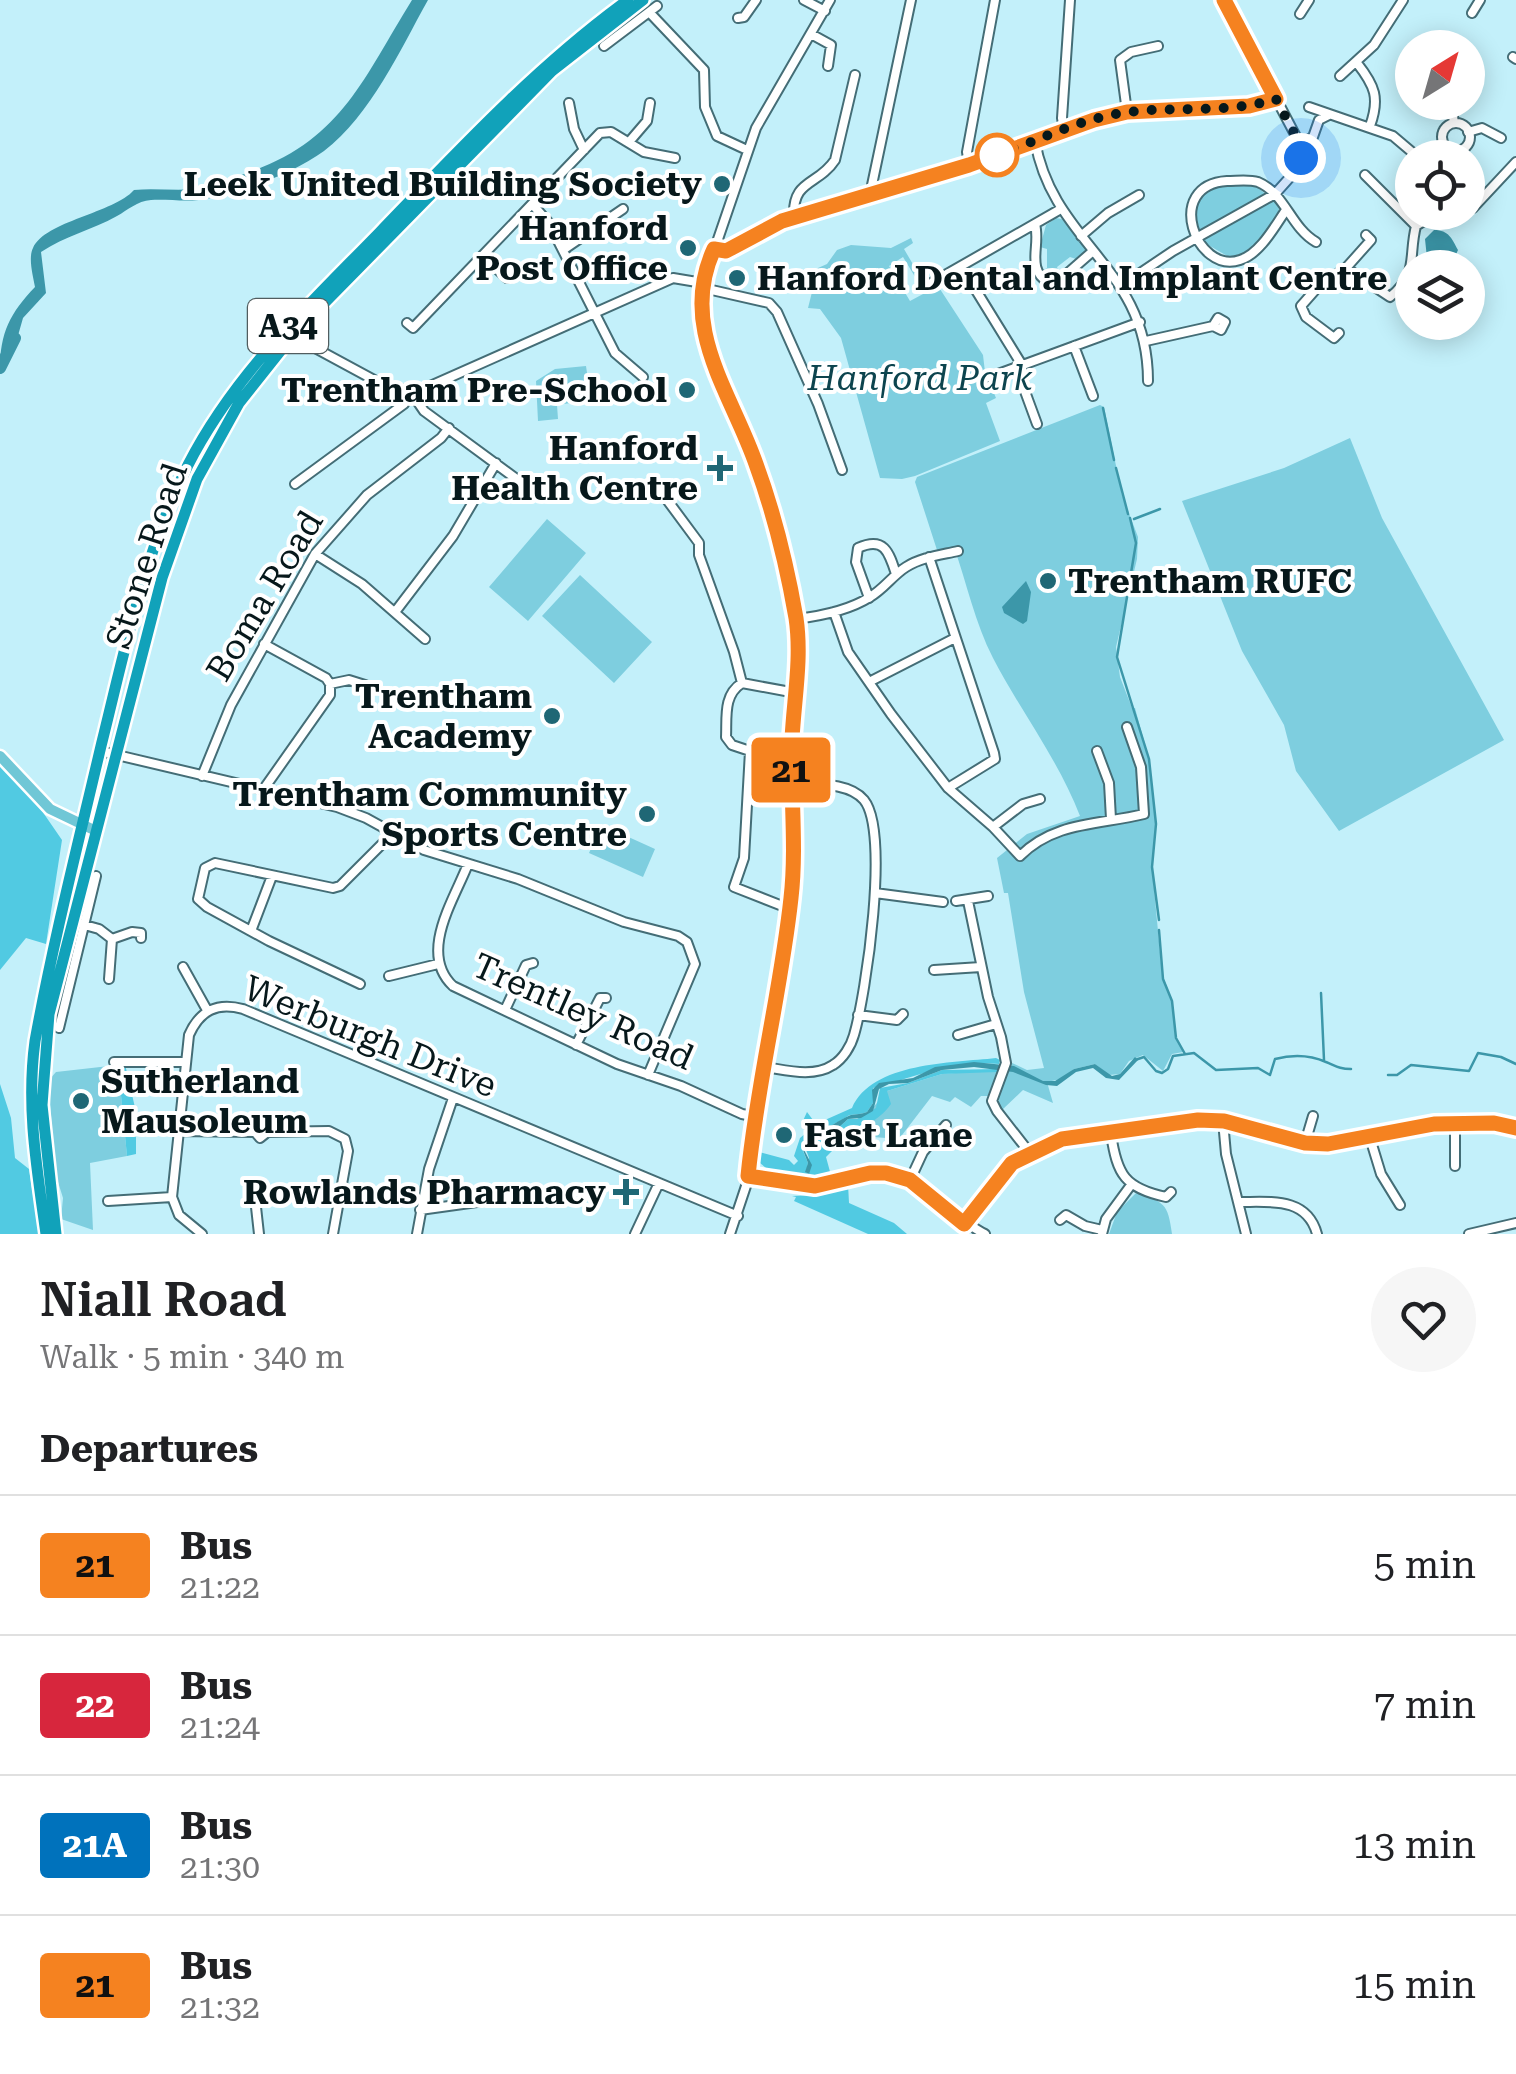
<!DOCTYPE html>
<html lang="en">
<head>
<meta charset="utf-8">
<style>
  :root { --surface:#fff; --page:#f6f6f6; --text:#202124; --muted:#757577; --line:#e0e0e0 }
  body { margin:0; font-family:"Roboto Serif",serif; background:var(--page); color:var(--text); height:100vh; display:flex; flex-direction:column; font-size:38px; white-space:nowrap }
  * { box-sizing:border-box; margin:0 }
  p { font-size:32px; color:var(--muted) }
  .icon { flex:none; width:55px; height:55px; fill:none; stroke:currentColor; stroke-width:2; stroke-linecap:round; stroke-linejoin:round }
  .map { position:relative; height:1234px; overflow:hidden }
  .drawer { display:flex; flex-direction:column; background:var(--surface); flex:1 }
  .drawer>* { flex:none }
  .badge { padding:0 20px; border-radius:8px; font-size:35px; line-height:65px }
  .needle { width:65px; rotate:37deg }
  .tools { position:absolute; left:1395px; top:30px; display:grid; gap:20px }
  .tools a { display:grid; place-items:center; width:90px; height:90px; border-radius:50%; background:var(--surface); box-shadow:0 5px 25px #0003; font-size:50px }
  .you { position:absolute; width:50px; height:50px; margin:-25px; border:8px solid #fff; border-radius:50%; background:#1a73e8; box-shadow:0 0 0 15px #1a73e833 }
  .map>.badge { position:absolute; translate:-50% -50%; box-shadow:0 0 0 5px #fff }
  h2 { padding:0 40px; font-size:38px; line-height:90px }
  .round { display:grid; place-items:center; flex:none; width:105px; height:105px; border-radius:52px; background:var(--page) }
  .headline { display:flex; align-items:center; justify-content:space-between; height:170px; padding:0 40px }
  h1 { font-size:48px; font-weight:600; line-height:75px }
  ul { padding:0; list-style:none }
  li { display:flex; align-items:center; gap:30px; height:140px; padding:0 40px; border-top:2px solid var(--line) }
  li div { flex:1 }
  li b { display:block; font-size:38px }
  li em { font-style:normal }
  li .badge { min-width:110px; font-weight:700; text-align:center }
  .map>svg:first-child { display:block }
</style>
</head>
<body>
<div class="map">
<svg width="1516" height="1234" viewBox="0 0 1516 1234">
  <rect width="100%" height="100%" fill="#c3f0fa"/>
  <path fill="#7ecedf" d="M1253,184L1267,195L1197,231C1191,186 1215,184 1253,184Z
    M1275,200L1279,209C1272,231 1253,256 1229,257L1203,242V235Z
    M1056,218L1062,219L1087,251L1079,260L1070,257L1057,267L1060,276L1049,280L1040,272L1047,268V249L1040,247L1046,225Z
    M911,238L913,243L904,249L921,278L917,280L903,257L889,266L910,301L938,286L983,355L985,372L996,398L986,403L1000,441L915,476L902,479L880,478L841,338L820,309L808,308L818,268L827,264L837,250L851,245L891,248Z
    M586,366L591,400L557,405L558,419L538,421L536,381L555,369Z
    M1100,405L1104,407L1122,495L1138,537L1137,559L1116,647L1120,677L1132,708H1135L1149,759L1153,797L1156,824L1152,867L1162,974L1172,1001L1176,1038L1183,1052L1172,1054L1163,1071L1143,1055L1129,1061L1120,1074L1109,1075L1095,1064L1074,1069L1061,1079L1047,1082L1053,1103L1023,1090L1002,1110C992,1092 1007,1080 1010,1062L1027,1070L1044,1068L1024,992L1008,893H1004L997,858L1027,834L1080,816C1058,759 1021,712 993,658C975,623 967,584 954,547L937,550L915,482L917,477Z
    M1350,438L1382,518L1504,740L1339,831L1296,771L1284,725L1242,651L1182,501L1284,468Z
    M547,519L586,553L528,621L489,587Z
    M580,575L652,642L614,683L542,616Z
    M602,825L655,849L643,877L589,853Z
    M118,1065L127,1156L90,1163L93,1230L61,1219L63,1198L54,1169L49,1080L56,1072Z
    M982,1071L997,1072L988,1096H981L971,1107L955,1097L950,1102L932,1096L899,1139L860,1136L842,1141L839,1137L855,1129L887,1091L942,1074Z
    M1136,1193C1164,1202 1168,1203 1172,1234H1109L1117,1212Z"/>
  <path fill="#51cae2" d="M0,762L31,795L62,840L46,944L26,938L0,970Z
    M996,1058L1000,1060L999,1064C954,1059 915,1077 873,1088V1103L867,1112C862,1114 856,1114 850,1115C846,1117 805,1141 801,1146L808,1163L806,1172L809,1174V1158L804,1144L836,1130L848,1119H857L876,1108L880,1088L908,1083L942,1070L997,1069V1072L942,1074L887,1091L891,1104C877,1123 863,1126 841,1134L842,1141L826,1157L832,1179L816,1181L766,1168L760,1163L759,1152L789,1160L794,1165L798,1161L794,1156L800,1138L806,1133L801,1125L807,1112L816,1124L852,1108C872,1062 952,1063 996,1058Z
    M125,1064L136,1112V1154L127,1156L118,1065Z
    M0,1084L11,1118L15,1158L29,1169L39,1234H0Z
    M848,1184L849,1203L894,1223L907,1234H868L794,1201L796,1197L792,1196L818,1195Z"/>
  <path fill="#3c97a9" d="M412,0H428C400,50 371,115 324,151C292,174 249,189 211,198C190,203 172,199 151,200C137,201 128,210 117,216C92,230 65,236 41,252L46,293L23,318L17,339L0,369C0,333 10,313 35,287C33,276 28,258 33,248C45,221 114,213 134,190C154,188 175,191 195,189C213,186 230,179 247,173C341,141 363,79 412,0Z
    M1434,230C1449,230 1452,239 1458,250L1453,261L1456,267H1443L1427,258L1425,239Z
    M1026,581L1031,592L1027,621L1023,624L1004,613L1002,607Z
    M1135,1057L1138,1060L1119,1080L1106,1078L1093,1068L1076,1072L1057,1086L1046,1085L1013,1072L974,1067L942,1070L908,1083L889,1084L879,1089L873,1111L861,1118L848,1119L836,1130L806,1143L803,1148L812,1165L809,1174L805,1172L808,1163L801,1145C805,1141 846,1116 851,1115C856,1114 862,1114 867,1112L873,1103L872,1090L879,1083L913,1078L935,1067L974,1062L1014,1066L1043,1081H1055L1074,1069L1095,1064L1112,1076L1120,1074Z"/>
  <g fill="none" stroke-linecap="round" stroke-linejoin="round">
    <path stroke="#3c97a9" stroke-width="2.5" d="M1103,408L1114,460
      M1116,468L1128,514
      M1130,518L1136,543L1117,657L1149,759L1156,824L1152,867L1159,920
      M1134,519L1160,509
      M1159,930L1163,979L1172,1001L1176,1038L1185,1054
      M1321,993L1324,1060
      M1135,1060L1144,1057L1156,1071L1162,1073L1168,1069L1173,1056L1194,1053L1216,1070L1258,1068L1270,1075L1275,1059C1291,1055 1310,1055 1326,1062C1336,1066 1339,1069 1351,1069
      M1388,1075H1397L1411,1065L1469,1071L1478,1053L1501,1057L1516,1064"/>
    <path stroke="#3c97a9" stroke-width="12" d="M0,368L15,338"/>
    <g stroke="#446d76" stroke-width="12">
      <path id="minor" d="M804,0L825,11
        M649,12L704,70L705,107L717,136L747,150
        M1472,13L1480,0
        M1300,14L1309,0
        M738,18L744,17L756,0
        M811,34L831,45L828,66
        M604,46L657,6
        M1513,57L1516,59
        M1357,63C1375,86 1380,98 1370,126
        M1340,76L1374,45L1403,0
        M1451,102L1454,123
        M569,103L574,129L584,150
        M1309,107L1393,136L1419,158
        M1127,112L1120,60L1131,52L1158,46
        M1442 137a14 14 0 1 1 28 0a14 14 0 1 1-28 0Z
        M1064,130L1062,118L1070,0
        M1468,132L1482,128L1501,138
        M1035,141C1053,244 1148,267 1148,381
        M629,142L647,121L650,103
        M1300,144L1313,137L1319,120L1329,115
        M969,165L967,152L995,0
        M1365,175L1416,226
        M873,195L872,185L911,0
        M1468,203L1473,208L1516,162
        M532,204L549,223L615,353L643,377
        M1286,210C1275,226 1260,254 1240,260C1196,275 1163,185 1227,181C1237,181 1248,179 1258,182C1285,193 1291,228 1316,242
        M794,217C792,179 818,186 835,160L855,75
        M1035,224C1041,246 1025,269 1049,283L1061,279L1093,251
        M1081,236L1108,213L1139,195
        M715,249L726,251L782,221L969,165L1093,120L1127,112L1249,106L1276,99
        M563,250L623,209
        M483,256L507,278L512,277
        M961,266L1022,365
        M1346,268L1390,297C1419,273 1408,257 1416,226L1438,212
        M926,286L1059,210
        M1121,286L1173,251L1275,194L1300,166V144L1224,0
        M703,288L769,303L777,312L818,404L842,470
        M407,323L413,328L600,133L611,132L644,152L675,158
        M1339,333L1334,338L1306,317L1301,306L1316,289L1346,268L1371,240L1366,235
        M291,335L389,388L419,391L673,278L703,283
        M1146,341L1213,326L1221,330L1225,322L1218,318L1213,326
        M1074,346L1093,396
        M1016,367L1037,424
        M990,377L1140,322
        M411,392L424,411L522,483
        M295,484L404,404L411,392
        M653,487L659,489L699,543V555L734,652L742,683L796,693
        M315,554L362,584L425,639
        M929,557L994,753L995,759L948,788
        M869,598L856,562L858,548C884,536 889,552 896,574
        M395,612L453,536L496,463
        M834,612L848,652L891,714L948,788L993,827L1020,856C1055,821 1100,825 1144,814L1141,767L1127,727
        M796,619C821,616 848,611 870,597C884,589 893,575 906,567C922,557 941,555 958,551
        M869,682L955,638
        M742,683C723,695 727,717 726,737L732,745L750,751L744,858L734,887L790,909
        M330,684L349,680L365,685V693
        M100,751L337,807L366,818L424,850L518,879L624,922L678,936L687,942L695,964L648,1075
        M1097,751L1109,783L1111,819
        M202,776L231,705L315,554L367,495L441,438L449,428
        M263,790L330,695V684L326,678L264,644
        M993,827L1023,804L1040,799
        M468,864C454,900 418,953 453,986L617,1064L681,1086L742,1114L757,1117
        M875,893L943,902
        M956,901L988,896
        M968,901L988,997L1001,1037L1006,1063L992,1101L997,1111L1029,1152
        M81,924L99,929L112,939L109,979
        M251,931L272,876
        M112,939L132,932L141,933V938
        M183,967L207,1010
        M934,970L981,967
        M389,976L438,964
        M360,984L269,941L207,907L198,899L205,868L215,863L333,888L340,886L392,834
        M505,1010L526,965L533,963
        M858,1015L897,1020L903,1014
        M59,1028L96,876
        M958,1035L996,1024
        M576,1045L600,998H606
        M114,1062H186
        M765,1067C786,1070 813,1078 833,1065C843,1059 851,1046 854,1035C866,994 890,832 864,800C848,781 812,785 791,783
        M1223,1121L1226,1154L1246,1234
        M177,1131L255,1132L259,1128L265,1134L260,1138L255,1132
        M265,1132L329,1131L345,1139L348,1151L333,1234
        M1111,1134C1117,1175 1125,1188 1166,1197L1171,1192
        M1370,1138L1381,1174L1400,1205
        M1305,1143L1313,1116
        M1455,1166V1123
        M748,1176C771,1179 794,1187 818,1186C851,1185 875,1164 909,1179C937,1192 956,1220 985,1234
        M910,1180L923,1152L946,1125
        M108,1201L172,1197
        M1240,1202C1271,1202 1307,1197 1317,1234
        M420,1210L543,1193
        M1060,1220L1066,1215L1085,1226L1102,1230
        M964,1224L1012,1163L1062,1139L1198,1119L1223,1121L1305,1143L1328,1144L1434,1124L1494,1123L1516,1128
        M202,1234L179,1215L172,1197L189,1035C200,1010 217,1002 243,1009L738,1216
        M259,1234L255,1198L260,1196
        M417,1234L429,1169L453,1098
        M635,1234L659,1183
        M730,1234L747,1183L791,895V783L798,639L787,578L758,470L709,354L702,316L703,283L756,128L830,0
        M1102,1234L1106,1219L1131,1185
        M1469,1234L1516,1223"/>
    </g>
    <g stroke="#fff" stroke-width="15">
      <path id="major" d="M0,756L50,809L96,831"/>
    </g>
    <g stroke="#fff" stroke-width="16">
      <path id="highway" d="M46,1234C37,1169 26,1107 35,1041C53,942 78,844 101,746C125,650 144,553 188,465C235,373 309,305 380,232C459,150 536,67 628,0
        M56,1234L42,1105L49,1014L162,578L197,479L239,403L293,335L552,71L643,0"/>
    </g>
    <use href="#minor" stroke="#fff" stroke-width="8"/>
    <use href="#major" stroke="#70c7d6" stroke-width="10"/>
    <use href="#highway" stroke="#11a2ba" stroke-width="11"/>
  </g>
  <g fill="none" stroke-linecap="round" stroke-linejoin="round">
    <g stroke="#fff" stroke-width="22">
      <path id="line" d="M1224,0L1276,99L1249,106L1127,112L1094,120L969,165L782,221L726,251L714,249C678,327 731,392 756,464C774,513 787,566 796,618C802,658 794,699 792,739C790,792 797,846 791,898C781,991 757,1083 748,1176L815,1186L870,1173H886L910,1180L964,1224L1012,1163L1062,1139L1198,1120L1224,1121L1305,1143L1328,1144L1434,1124L1494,1123L1516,1128"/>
    </g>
    <use href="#line" stroke="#f58220" stroke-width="15"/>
    <path stroke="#07181b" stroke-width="10" stroke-dasharray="0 18" d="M997,155C1040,140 1084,117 1129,112C1177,106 1229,114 1276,99L1300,144L1301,158"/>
  </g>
  <circle fill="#fff" stroke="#f58220" stroke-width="5" cx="997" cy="155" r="20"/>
  <g fill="#1f6775" stroke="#fff" stroke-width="4">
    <circle cx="722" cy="184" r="10"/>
    <circle cx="688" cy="248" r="10"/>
    <circle cx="737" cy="278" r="10"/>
    <circle cx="687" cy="390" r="10"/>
    <path d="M715 453h10v10h10v10h-10v10h-10v-10h-10v-10h10z"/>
    <circle cx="1048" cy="581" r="10"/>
    <circle cx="552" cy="716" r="10"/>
    <circle cx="647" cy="814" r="10"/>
    <circle cx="81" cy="1101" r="10"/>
    <circle cx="784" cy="1135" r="10"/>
    <path d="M621 1177h10v10h10v10h-10v10h-10v-10h-10v-10h10z"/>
  </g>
  <g text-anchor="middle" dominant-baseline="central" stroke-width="8" stroke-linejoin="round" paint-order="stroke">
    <rect fill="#fff" stroke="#515d5f" stroke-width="2.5" x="248" y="299" width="80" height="54" rx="8"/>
    <g font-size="32" font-weight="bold" fill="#07181b">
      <text x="288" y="326">A34</text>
    </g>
    <g font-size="35" font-weight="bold" fill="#07181b" stroke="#fff" text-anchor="end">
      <text x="702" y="184">Leek United Building Society</text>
      <text x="668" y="228">Hanford<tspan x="668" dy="40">Post Office</tspan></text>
      <text x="757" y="278" text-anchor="start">Hanford Dental and Implant Centre</text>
      <text x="667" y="390">Trentham Pre-School</text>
      <text x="698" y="448">Hanford<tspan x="698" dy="40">Health Centre</tspan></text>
      <text x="1068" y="581" text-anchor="start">Trentham RUFC</text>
      <text x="532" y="696">Trentham<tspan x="532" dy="40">Academy</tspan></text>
      <text x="627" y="794">Trentham Community<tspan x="627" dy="40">Sports Centre</tspan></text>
      <text x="101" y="1081" text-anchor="start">Sutherland<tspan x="101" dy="40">Mausoleum</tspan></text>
      <text x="804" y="1135" text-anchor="start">Fast Lane</text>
      <text x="606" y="1192">Rowlands Pharmacy</text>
    </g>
    <g font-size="35" font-style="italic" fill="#0d444e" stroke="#fff">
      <text x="920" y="378">Hanford Park</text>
    </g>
    <g font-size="35" fill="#07181b" stroke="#fff">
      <text transform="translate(147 556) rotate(-72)">Stone Road</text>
      <text transform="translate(265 596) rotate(-59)">Boma Road</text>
      <text transform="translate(583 1012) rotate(24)">Trentley Road</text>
      <text transform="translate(370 1037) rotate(22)">Werburgh Drive</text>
    </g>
  </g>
</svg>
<div class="tools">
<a><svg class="needle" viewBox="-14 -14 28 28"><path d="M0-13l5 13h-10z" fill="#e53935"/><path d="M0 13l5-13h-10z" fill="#757577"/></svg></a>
<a><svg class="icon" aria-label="locate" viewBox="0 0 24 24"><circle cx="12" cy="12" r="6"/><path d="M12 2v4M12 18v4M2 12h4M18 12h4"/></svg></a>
<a><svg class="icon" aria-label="layers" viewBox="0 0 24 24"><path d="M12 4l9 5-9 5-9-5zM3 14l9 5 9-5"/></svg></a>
</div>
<div class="you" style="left:1301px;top:158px"></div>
<b class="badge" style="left:791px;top:770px;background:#f58220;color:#111">21</b>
</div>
<section class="drawer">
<div class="headline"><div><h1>Niall Road</h1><p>Walk · 5 min · 340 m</p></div><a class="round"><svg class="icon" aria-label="heart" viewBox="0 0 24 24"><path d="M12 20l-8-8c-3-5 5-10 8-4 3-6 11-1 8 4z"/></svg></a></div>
<h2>Departures</h2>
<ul>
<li><span class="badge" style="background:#f58220;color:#111">21</span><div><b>Bus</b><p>21:22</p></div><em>5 min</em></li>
<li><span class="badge" style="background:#d7263d;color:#fff">22</span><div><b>Bus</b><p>21:24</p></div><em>7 min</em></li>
<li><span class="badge" style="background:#0072bc;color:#fff">21A</span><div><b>Bus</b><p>21:30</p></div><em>13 min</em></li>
<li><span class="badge" style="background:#f58220;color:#111">21</span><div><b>Bus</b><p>21:32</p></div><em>15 min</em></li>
</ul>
</section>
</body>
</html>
